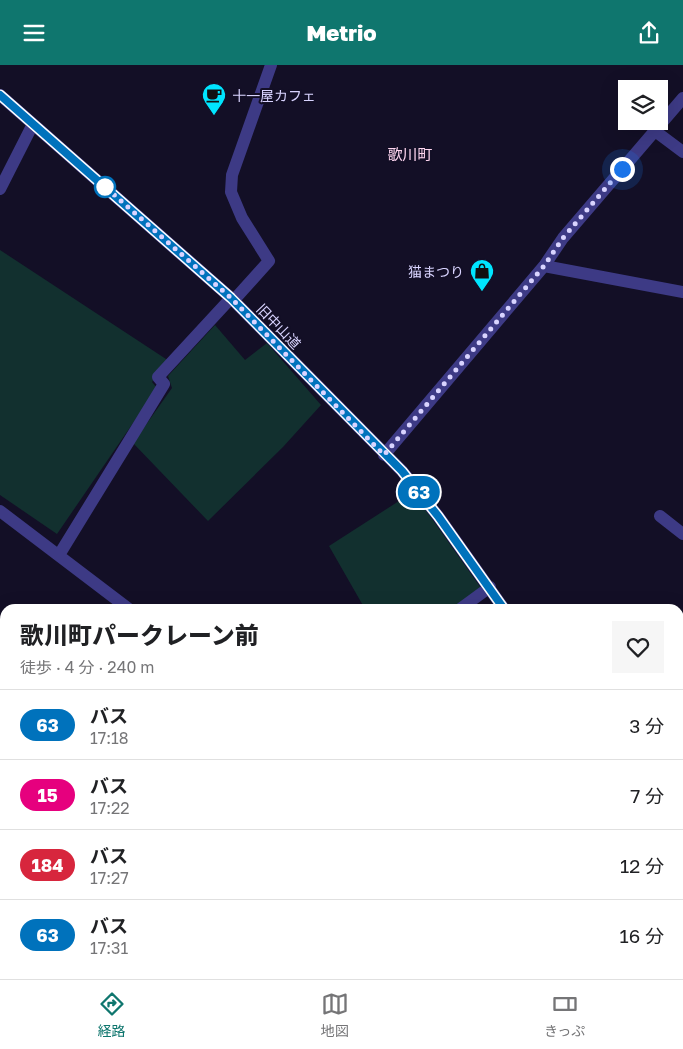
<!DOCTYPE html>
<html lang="ja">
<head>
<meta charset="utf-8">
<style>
  :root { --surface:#fff; --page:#f6f6f6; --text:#202124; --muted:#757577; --line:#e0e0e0; --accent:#0f766e }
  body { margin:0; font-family:"Golos Text","Noto Sans JP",sans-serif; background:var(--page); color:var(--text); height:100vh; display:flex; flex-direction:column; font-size:19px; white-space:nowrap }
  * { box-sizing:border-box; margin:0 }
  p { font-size:16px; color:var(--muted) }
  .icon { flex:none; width:28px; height:28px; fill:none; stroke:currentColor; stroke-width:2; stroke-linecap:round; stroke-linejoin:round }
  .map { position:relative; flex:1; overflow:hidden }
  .drawer { position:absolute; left:0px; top:539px; width:684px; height:376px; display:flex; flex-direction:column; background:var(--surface); border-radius:15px 15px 0 0; box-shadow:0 5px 20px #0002 }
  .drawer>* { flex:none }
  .badge { padding:0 10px; border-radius:16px; font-size:18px; line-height:32px }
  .fabs { position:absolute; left:618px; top:15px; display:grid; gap:10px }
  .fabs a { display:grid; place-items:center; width:50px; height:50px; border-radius:0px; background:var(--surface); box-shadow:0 5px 20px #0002; font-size:25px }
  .you { position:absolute; width:25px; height:25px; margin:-12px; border:4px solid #fff; border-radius:50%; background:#1a73e8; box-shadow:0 0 0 8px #1a73e833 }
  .map>.badge { position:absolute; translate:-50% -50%; box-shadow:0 0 0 2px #fff }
  .round { display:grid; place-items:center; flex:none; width:52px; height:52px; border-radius:0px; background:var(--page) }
  .summary { display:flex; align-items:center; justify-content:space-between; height:85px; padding:0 20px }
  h1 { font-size:24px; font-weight:800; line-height:38px }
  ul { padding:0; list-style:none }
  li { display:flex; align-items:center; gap:15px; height:70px; padding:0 20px; border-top:1px solid var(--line) }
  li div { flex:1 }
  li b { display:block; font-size:19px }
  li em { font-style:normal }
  li .badge { min-width:55px; font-weight:700; text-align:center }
  header { display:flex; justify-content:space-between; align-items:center; height:65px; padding:0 20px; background:var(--accent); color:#fff; font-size:22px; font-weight:800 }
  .dock { display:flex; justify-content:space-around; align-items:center; height:70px; border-top:1px solid var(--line); background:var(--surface); font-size:14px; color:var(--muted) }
  .dock a { display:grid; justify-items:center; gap:2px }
  .dock .current { color:var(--accent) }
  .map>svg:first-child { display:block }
</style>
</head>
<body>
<header><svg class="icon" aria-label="menu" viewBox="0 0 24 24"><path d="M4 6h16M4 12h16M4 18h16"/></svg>Metrio<svg class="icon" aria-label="share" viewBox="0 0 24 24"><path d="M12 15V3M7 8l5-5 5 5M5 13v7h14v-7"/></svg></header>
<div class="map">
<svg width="683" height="914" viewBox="0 0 683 914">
  <rect width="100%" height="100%" fill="#130f26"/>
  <path fill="#12302f" d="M0,185L169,296L152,317L157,323L57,469L0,430Z
    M215,260L245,295L267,278L321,340L283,382L208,456L133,378L172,323L168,311Z
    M413,427L481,523L452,544H365L329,481Z"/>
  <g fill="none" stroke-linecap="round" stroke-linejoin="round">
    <path stroke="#0c2248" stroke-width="6" d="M351,910L362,914"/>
    <path stroke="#2fb8b0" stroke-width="3" stroke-dasharray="2.5 4" stroke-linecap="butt" d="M0,842L5,848
      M64,910L68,914"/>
    <path stroke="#3d3a85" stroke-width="12" d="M0,30L231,233L402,406L438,451L504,544
      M655,66L683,87
      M0,124L33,59
      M544,201L683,227
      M233,236L269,196L242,153L231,127L232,110L271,0
      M384,390L544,201L563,173L683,33
      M0,446L129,544
      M660,451L683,469
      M59,490L164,319L158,312L231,233
      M460,544L490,522
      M679,688L683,686
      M679,843L683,850
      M240,910L247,914
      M505,910L507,914
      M295,914L301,910
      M537,914V910"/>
    <path stroke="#ff4fa3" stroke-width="15" d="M0,706L5,711
      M0,741L5,746
      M166,910L170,914
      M203,910L207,914"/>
  </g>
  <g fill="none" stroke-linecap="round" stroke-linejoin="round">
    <g stroke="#fff" stroke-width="11">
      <path id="line" d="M0,30L231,233L402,406L438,451L504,544"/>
    </g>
    <use href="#line" stroke="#0072bc" stroke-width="8"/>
    <path stroke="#d9d4ff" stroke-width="5" stroke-dasharray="0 9" d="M105,122L103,120L231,233L384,390L544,201L563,173L622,104"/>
  </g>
  <defs>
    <g id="cafe-pin" transform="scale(1.25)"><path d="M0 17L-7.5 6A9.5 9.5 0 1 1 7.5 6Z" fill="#00e5ff" stroke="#130f26"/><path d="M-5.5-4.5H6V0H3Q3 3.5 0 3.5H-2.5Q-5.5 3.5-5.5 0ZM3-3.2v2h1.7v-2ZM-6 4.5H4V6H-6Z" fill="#111"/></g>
    <g id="shop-pin" transform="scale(1.25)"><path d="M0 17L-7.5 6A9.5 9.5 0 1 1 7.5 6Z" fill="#00e5ff" stroke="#130f26"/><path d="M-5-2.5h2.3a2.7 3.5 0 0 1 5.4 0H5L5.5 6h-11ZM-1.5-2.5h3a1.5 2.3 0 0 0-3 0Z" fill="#111"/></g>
  </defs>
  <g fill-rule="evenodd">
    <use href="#cafe-pin" x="214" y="30"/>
    <use href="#shop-pin" x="482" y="206"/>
  </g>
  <circle fill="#fff" stroke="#0072bc" stroke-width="2.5" cx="105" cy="122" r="10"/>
  <g text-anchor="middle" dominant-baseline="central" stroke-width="4" stroke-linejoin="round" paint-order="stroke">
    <g font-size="14" fill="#d9d4ff" stroke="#130f26" text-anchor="start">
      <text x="232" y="30">十一屋カフェ</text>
      <text x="464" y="206" text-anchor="end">猫まつり</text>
    </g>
    <g font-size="14" fill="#d9d4ff" stroke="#130f26">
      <text transform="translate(279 261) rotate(46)">旧中山道</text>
    </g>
    <g font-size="15" fill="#ffd6f0" stroke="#130f26">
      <text x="410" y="89">歌川町</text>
    </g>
  </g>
</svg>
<div class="fabs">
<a><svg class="icon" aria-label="layers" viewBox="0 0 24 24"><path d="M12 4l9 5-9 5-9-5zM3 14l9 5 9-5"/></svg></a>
</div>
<div class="you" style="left:622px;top:104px"></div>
<b class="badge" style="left:419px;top:427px;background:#0072bc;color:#fff">63</b>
<section class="drawer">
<div class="summary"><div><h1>歌川町パークレーン前</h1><p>徒歩 · 4 分 · 240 m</p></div><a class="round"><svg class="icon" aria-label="heart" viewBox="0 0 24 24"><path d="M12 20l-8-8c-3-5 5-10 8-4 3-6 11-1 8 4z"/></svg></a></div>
<ul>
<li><span class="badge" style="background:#0072bc;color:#fff">63</span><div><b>バス</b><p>17:18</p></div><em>3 分</em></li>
<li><span class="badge" style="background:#e6007e;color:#fff">15</span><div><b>バス</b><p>17:22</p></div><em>7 分</em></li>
<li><span class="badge" style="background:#d7263d;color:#fff">184</span><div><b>バス</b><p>17:27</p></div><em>12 分</em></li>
<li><span class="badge" style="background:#0072bc;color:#fff">63</span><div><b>バス</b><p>17:31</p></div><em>16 分</em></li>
</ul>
</section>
</div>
<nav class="dock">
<a class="current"><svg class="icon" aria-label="directions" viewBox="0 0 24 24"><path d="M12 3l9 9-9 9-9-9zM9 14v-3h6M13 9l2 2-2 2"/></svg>経路</a>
<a><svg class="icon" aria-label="map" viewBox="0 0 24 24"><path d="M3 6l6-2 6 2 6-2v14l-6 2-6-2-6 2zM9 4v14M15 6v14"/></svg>地図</a>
<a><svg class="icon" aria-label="tickets" viewBox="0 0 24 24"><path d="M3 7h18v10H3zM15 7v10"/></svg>きっぷ</a>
</nav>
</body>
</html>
